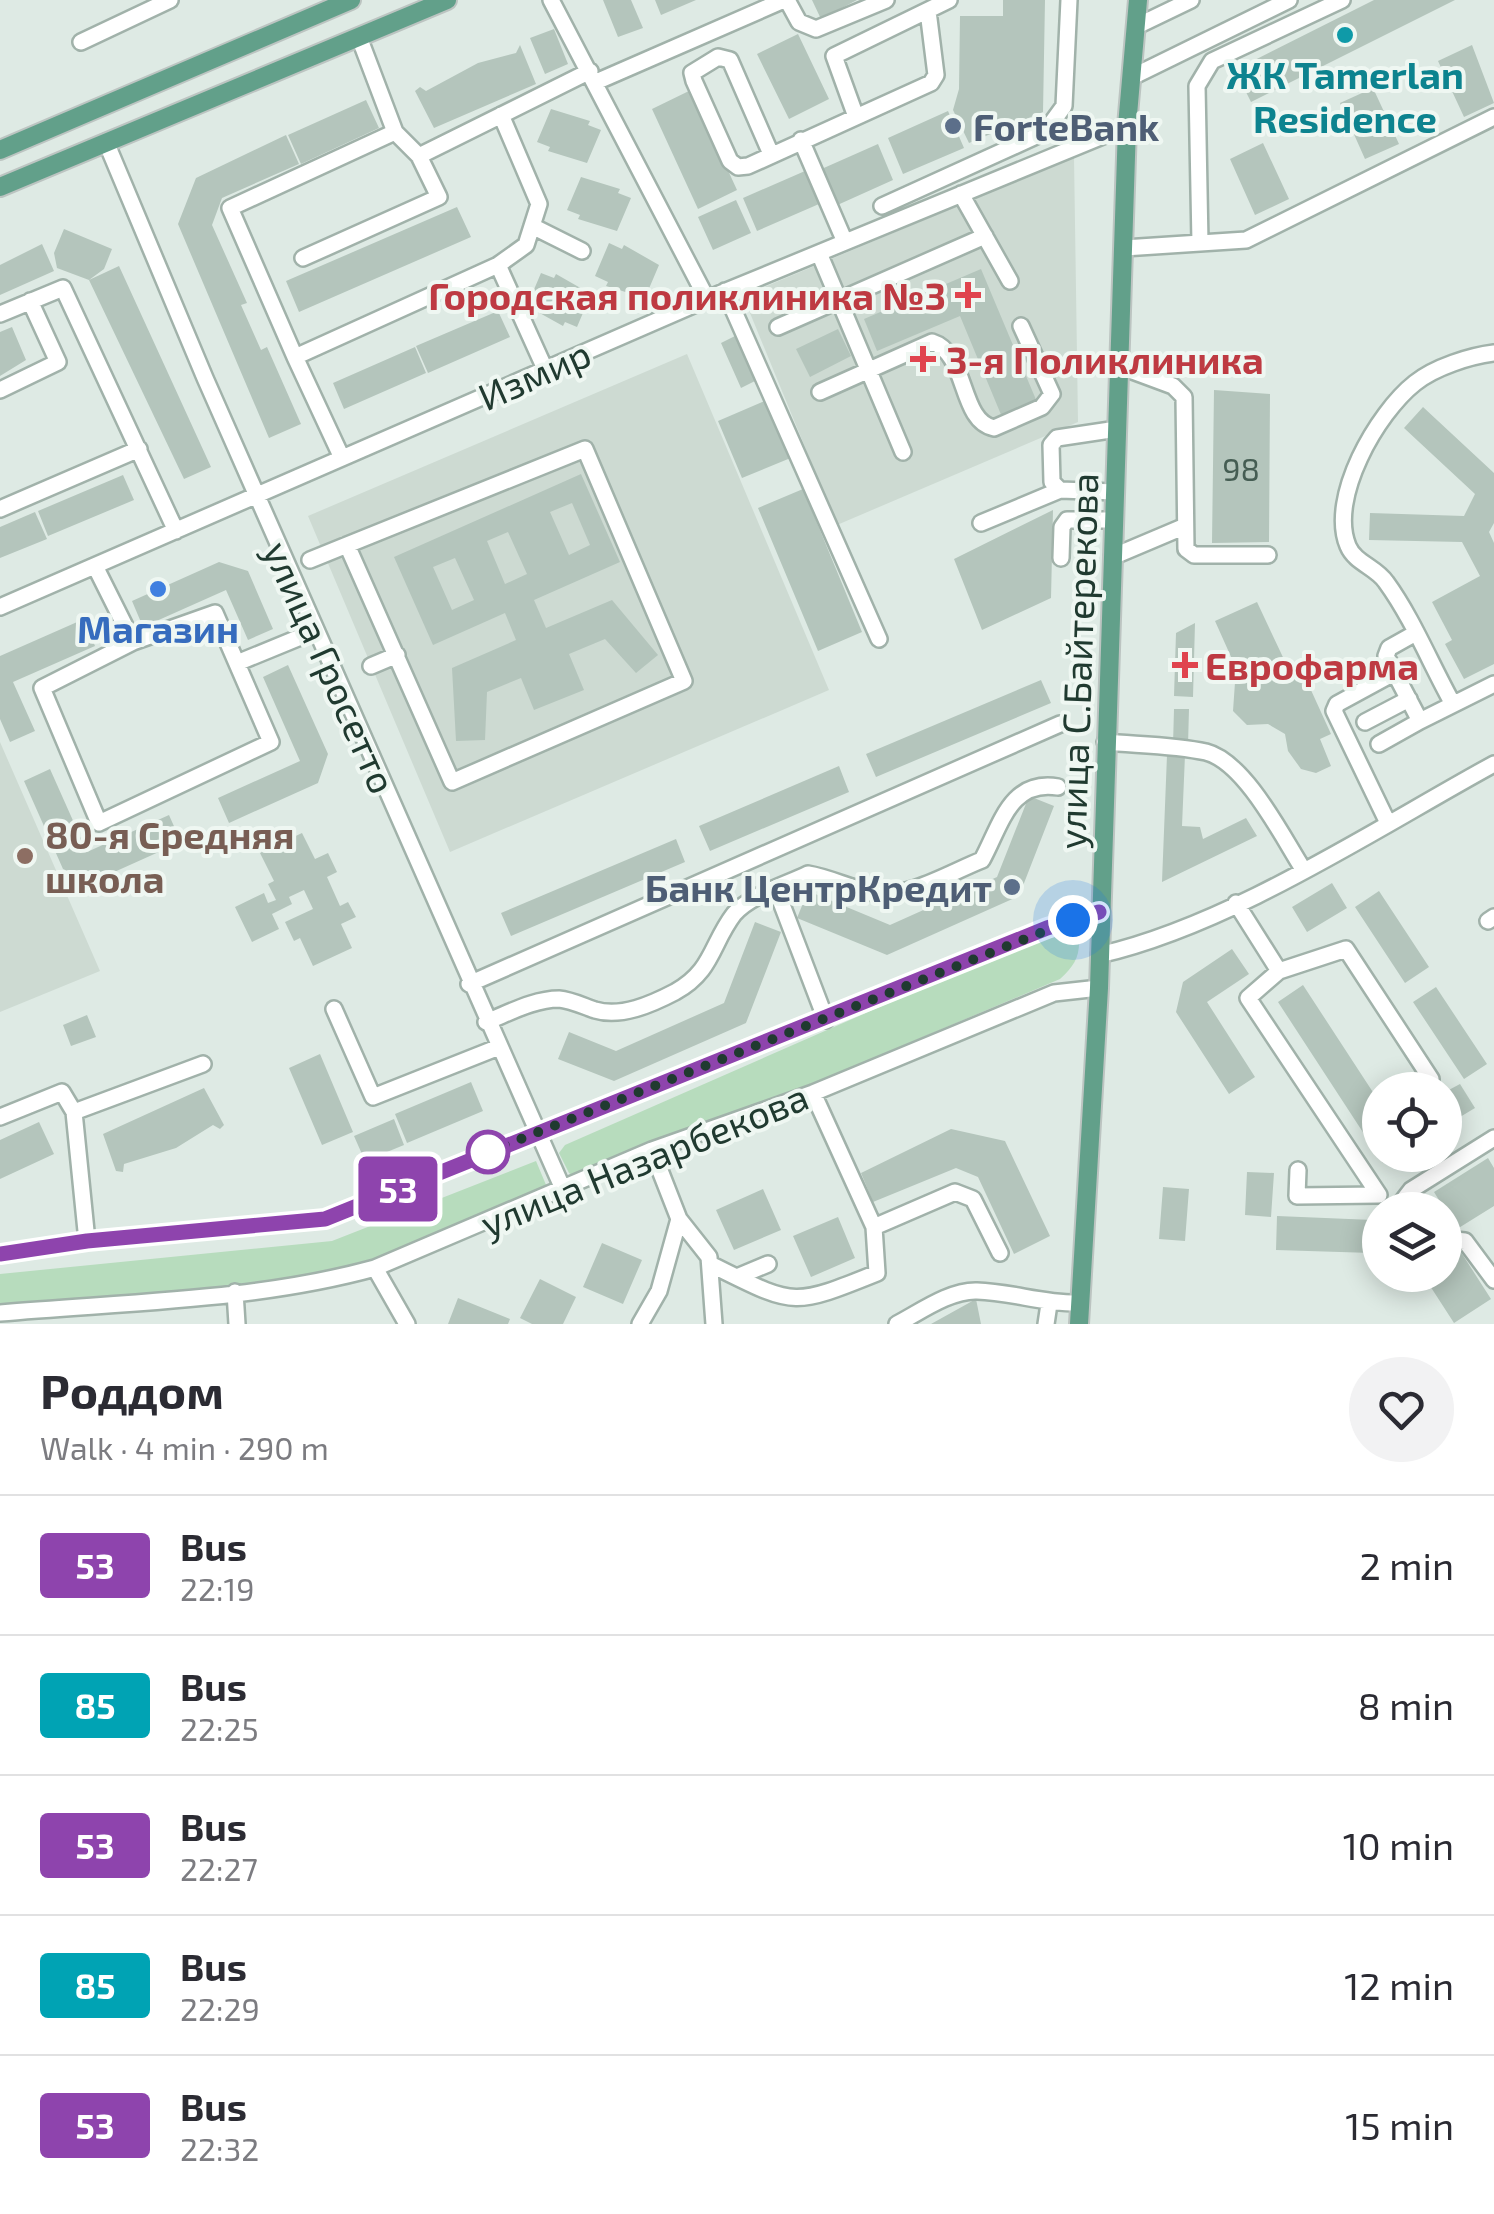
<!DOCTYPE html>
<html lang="en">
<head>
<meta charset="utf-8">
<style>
  :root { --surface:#fff; --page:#f2f2f3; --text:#2b2b33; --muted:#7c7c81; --line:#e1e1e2 }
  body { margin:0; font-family:"Exo 2",sans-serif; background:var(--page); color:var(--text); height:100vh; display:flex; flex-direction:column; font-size:38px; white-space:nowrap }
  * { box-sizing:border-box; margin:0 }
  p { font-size:32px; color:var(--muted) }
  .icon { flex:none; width:55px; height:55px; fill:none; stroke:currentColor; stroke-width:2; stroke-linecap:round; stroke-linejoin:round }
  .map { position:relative; height:1324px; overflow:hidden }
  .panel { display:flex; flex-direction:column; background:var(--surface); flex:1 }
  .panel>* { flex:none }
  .badge { padding:0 20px; border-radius:8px; font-size:35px; line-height:65px }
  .controls { position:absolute; left:1362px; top:1072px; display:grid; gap:20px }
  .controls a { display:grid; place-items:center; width:100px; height:100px; border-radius:50%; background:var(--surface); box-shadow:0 5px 25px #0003; font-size:50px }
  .you { position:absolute; width:50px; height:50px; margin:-25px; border:8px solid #fff; border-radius:50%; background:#1a73e8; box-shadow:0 0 0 15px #1a73e833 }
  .map>.badge { position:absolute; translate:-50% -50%; box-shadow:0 0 0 5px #fff }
  .round { display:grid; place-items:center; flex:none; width:105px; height:105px; border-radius:52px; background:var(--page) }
  .overview { display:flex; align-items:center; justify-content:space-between; height:170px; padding:0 40px }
  h1 { font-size:48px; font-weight:700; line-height:75px }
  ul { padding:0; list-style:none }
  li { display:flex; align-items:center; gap:30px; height:140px; padding:0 40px; border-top:2px solid var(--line) }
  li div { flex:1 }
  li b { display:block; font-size:38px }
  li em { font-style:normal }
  li .badge { min-width:110px; font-weight:700; text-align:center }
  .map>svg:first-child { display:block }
</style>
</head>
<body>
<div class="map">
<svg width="1494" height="1324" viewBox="0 0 1494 1324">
  <rect width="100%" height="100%" fill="#deeae4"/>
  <path fill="#cddad2" d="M1074,157L1078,422L837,525L743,296Z
    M687,354L829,690L450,852L308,516Z
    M0,742L100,971L0,1012Z"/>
  <path fill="#b7dcbd" d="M1062,927L1079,938C1080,957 1074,966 1060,979L581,1182L569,1173L559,1153L565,1145Z
    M536,1161L549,1192L340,1282L0,1311V1274L332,1241Z"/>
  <path fill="#b4c5bc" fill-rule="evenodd" d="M603,0H631L643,28L618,37Z
    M655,0H696L661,15Z
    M812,0H857L821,19Z
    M1003,0H1045L1043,112L969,143L953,110L959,89L960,16H1003Z
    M1374,0H1455L1251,102L1235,70Z
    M554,29L568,64L545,74L530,38Z
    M798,34L829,99L789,119L757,54Z
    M520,45L536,84L434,128L415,91L420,87L426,91L478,63L516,53Z
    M1472,45L1494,103L1464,117L1438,61Z
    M1373,88L1399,144L1365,159L1340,103Z
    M691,90L737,190L698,209L652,109Z
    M366,100L379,128L301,164L288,135Z
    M551,109L590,121L588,125L601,130L587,163L548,151L550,147L537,142Z
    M948,111L964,148L903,174L888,138Z
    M286,135L299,164L222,198L212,225L247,303L241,305L261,350L267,347L301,424L269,438L178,224L196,178Z
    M1263,143L1289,199L1255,215L1230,159Z
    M878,144L893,180L833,207L817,171Z
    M805,171L819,204L757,231L743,198Z
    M581,177L620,189L618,193L631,198L617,231L578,219L580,215L567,210Z
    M736,200L751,233L713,250L698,217Z
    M457,207L471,237L299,312L286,281Z
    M64,229L112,249L104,269L89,280L119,266L211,467L184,479L89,280L57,268L54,253Z
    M609,243L622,249L624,245L659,265L645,298L606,286L608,282L595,276Z
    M42,244L54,271L0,295V265Z
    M981,269L1037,402L1002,417L960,316L877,351L864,319Z
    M541,273L554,278L556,274L591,294L577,327L565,322L563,326L527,306Z
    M498,311L510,337L428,373L416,346Z
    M12,327L26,360L0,376V332Z
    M838,329L851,356L810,377L796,349Z
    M737,335L757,380L741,388L721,343Z
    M415,347L426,373L344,409L333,383Z
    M1214,390L1270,394L1269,542L1212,543Z
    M769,399L793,457L742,478L718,421Z
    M1423,407L1494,473V523L1489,532L1494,543V664L1464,679L1445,644L1452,640L1432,602L1480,576L1462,542L1369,540L1370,513L1464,516L1475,494L1404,428Z
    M581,474L620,562L534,600L546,628L612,600L658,655L636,673L605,639L569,654L584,690L534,710L521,678L487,692L485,740L456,741L452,668L516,640L505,613L433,645L394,557ZM572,503L590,545L569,555L550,512ZM508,532L527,574L505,584L487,541ZM455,558L474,600L452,610L433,567Z
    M123,475L134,500L48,536L38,511Z
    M803,489L862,632L818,651L758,508Z
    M1053,510L1051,598L982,630L954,559Z
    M35,512L47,539L0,558V527Z
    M219,562L248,571L273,629L248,640L226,590L143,627L132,601Z
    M1257,602L1289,670L1300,666L1331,734L1320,739L1331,766L1316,773L1301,769L1288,751L1285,734L1268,724L1247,725L1233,711L1236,668L1215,621Z
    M84,619L95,646L13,682L35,731L10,742L0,719V656Z
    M1195,623L1193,697L1174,696L1176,633Z
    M288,665L328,754L318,783L229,823L218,798L300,761L263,677Z
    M1041,680L1051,703L876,777L866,754Z
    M1174,709H1189L1188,745H1173Z
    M1167,755H1185L1182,826L1200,827L1203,839L1246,818L1257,836L1162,882Z
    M839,766L849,792L710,851L699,826Z
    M50,769L87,852L169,815L181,842L92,882L63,869L24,781Z
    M1029,796L1054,806L1019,896L887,955L797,918L808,891L890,925L997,877Z
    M302,833L315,859L328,853L337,872L327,877L340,906L348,902L356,917L341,924L352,948L313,966L300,938L294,941L285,922L313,909L304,890L289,897L292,904L272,914L279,929L252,942L235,907L264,893L268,903L276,900L268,884L274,881L260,853Z
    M676,839L685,862L511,936L501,913Z
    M1332,883L1347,908L1307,932L1292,907Z
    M1379,891L1429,967L1405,983L1355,907Z
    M755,922L781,932L746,1023L614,1081L558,1059L569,1032L616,1051L724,1003Z
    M1232,949L1249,974L1207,1002L1255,1077L1229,1094L1176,1012L1183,982Z
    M1303,985L1380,1103V1155H1394L1383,1163L1278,1002Z
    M1436,987L1487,1064L1464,1079L1413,1002Z
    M87,1015L96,1037L71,1046L63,1025Z
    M320,1054L353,1132L322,1145L289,1068Z
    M471,1082L483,1111L407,1143L395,1114Z
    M1460,1084L1475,1108L1445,1126V1092Z
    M204,1088L224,1125L220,1129L213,1125L176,1148L124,1164L123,1172L116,1171L103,1134Z
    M394,1119L404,1145L365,1161L354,1136Z
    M39,1122L54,1154L0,1179V1140Z
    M951,1129L1005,1141L1050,1236L1014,1254L978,1177L956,1168L873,1202L861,1173Z
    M1488,1158L1494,1168V1206L1457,1229L1434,1192Z
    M1247,1172L1274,1173L1271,1217L1245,1215Z
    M1163,1187L1189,1189L1185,1241L1159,1239Z
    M763,1189L781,1230L734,1250L716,1210Z
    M1277,1216L1373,1220L1372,1253L1276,1250Z
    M838,1217L855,1258L811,1277L793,1236Z
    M602,1243L642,1260L623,1304L583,1287Z
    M1457,1246L1491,1299L1454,1323L1423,1275H1445V1254Z
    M540,1279L576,1297L563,1324H532L520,1318Z
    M458,1298L510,1319L508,1324H448Z
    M976,1299L981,1324H931Z"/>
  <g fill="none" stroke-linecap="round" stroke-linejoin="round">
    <g stroke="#a1b2aa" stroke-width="20">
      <path id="minor" d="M551,0L707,299
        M787,0L799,22L816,29L886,0
        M1137,26L1191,0
        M359,37L395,132L419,156L590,71
        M81,42L170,0
        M1134,76L1289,0
        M596,82L784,0
        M855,114L834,56L949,0
        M501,115L539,204L526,245L498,265L545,369
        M801,140L845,242
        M106,142L205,378L563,1189
        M771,154L730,60L718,57L692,73L694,81L730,161L738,167L748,166L931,83L936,75L928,11
        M961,194L1010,281
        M882,206L1045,132L1064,106L1069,0
        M532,226L582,251
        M1200,243L1197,86L1212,61L1342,0
        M1124,248L1246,240L1494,117
        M819,253L903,452
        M303,258L439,197L419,156
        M725,291L879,639
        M0,314L63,288L176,531
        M778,327L985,236
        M295,357L230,208L395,132
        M1119,366L1173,386L1184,397L1186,549L1194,555H1268
        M0,390L58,362L30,301
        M820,392L932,342C968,353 959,421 994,428L1042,407L1052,394L1021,326
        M585,449L684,681L452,782L347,545Z
        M342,458L295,357L498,265
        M1115,492L1060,490L1052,482L1051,445L1057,438L1117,429
        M0,509L139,449
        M981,523L1060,490
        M1112,557L1183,527
        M1061,558L1062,527L1067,520H1114
        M310,560L347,545
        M95,566L133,642L42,688L99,823L271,742L215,613L133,642
        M0,607L707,299L1127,126
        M237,663L315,631
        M371,666L397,655
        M1453,704C1431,665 1413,619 1386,582C1376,567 1355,563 1348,546C1328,498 1377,413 1415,383C1435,367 1470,356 1494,353
        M1420,721L1494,684
        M1365,722L1409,699
        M1105,742C1138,745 1174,745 1206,752C1245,762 1282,836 1303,869
        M1379,744L1420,721L1386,656L1389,648L1414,634
        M1388,823L1334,711L1337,704L1394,673
        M776,889L826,1020
        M1236,903L1279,971
        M1488,921L1494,917
        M1099,955C1231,925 1375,829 1494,764
        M469,984L1060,724
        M334,1009L373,1097L499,1047
        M486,1022C509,1013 534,999 559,999C571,1000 583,1006 595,1010C621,1018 652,1004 675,992C713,971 711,944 734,914C750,895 786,885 808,874C832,878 853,890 876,893C910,898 951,872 982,860C1001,825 1010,779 1058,787
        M0,1117L62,1092L74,1112
        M652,1150L679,1219L709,1257L714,1324
        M1298,1170L1297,1196L1379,1195L1248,998L1279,971L1346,949L1431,1079
        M1404,1210L1401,1203L1411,1190L1494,1138
        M874,1227L955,1192L973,1199L1000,1253
        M1445,1239L1465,1241L1494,1280
        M87,1241L74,1112L203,1064
        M0,1254L87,1241L325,1219L1047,928L1099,912
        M710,1264C795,1306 790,1308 877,1273L874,1227L813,1093
        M375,1268L407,1324
        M737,1277L768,1264
        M235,1292L237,1324
        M0,1313C124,1302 255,1301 375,1268L652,1150L813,1093L1054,993L1099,988
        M640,1324L659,1291L679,1219
        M897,1324C920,1312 950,1290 977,1291C1012,1292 1044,1304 1079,1303
        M1046,1324L1049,1304"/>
    </g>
    <g stroke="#bcc4c1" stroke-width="22">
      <path id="major" d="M0,150L351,0
        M0,187L447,0
        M1079,1324L1099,988L1127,126L1138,0"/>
    </g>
    <use href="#minor" stroke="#fff" stroke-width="15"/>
    <use href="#major" stroke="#62a08a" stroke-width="18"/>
  </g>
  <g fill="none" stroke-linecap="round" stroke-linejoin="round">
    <g stroke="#fff" stroke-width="22">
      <path id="line" d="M0,1254L87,1241L325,1219L1047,928L1099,912"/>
    </g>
    <use href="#line" stroke="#8e44ad" stroke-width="15"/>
    <path stroke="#203a30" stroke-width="10" stroke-dasharray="0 18" d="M488,1152L1073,920"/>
  </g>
  <circle fill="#0f9aa8" stroke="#eff7f2" stroke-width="4" cx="1345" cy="35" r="10"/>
  <g fill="#5c6f8a" stroke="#eff7f2" stroke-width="4">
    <circle cx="953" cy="126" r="10"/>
    <circle cx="1012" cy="887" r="10"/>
  </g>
  <g fill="#e0444e" stroke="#eff7f2" stroke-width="4">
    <path d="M963 280h10v10h10v10h-10v10h-10v-10h-10v-10h10z"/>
    <path d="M918 344h10v10h10v10h-10v10h-10v-10h-10v-10h10z"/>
    <path d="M1180 650h10v10h10v10h-10v10h-10v-10h-10v-10h10z"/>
  </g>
  <circle fill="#3f7fe0" stroke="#eff7f2" stroke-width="4" cx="158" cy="589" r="10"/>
  <circle fill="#8d6e63" stroke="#eff7f2" stroke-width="4" cx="25" cy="856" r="10"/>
  <circle fill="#fff" stroke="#8e44ad" stroke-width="5" cx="488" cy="1152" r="20"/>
  <g text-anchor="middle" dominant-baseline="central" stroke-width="8" stroke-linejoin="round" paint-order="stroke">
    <g font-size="32" fill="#455d53">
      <text x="1241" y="468">98</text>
    </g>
    <g font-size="38" font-weight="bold" fill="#0d838f" stroke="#eff7f2">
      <text x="1345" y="74">ЖК Tamerlan<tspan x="1345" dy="44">Residence</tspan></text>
    </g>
    <g font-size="38" font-weight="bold" fill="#4e5e75" stroke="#eff7f2" text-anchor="start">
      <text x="973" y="126">ForteBank</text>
      <text x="992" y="887" text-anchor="end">Банк ЦентрКредит</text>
    </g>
    <g font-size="38" font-weight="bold" fill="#be3a42" stroke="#eff7f2" text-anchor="start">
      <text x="946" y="295" text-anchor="end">Городская поликлиника №3</text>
      <text x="946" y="359">3-я Поликлиника</text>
      <text x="1205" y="665">Еврофарма</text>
    </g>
    <g font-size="38" fill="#203a30" stroke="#eff7f2">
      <text transform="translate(534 374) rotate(-24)">Измир</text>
      <text transform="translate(1077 661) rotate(-88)">улица С.Байтерекова</text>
      <text transform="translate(331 667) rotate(66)">улица Гросетто</text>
      <text transform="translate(644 1159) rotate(-22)">улица Назарбекова</text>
    </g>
    <g font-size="38" font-weight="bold" fill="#366cbe" stroke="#eff7f2">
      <text x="158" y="628">Магазин</text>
    </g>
    <g font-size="38" font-weight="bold" fill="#785e54" stroke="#eff7f2" text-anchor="start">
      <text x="45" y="834">80-я Средняя<tspan x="45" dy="44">школа</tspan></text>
    </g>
  </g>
</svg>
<div class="controls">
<a><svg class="icon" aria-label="locate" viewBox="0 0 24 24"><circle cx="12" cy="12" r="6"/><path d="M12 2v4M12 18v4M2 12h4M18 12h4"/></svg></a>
<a><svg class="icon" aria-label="layers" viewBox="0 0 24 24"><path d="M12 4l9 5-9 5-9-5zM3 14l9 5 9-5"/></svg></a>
</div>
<div class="you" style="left:1073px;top:920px"></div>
<b class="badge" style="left:398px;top:1189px;background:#8e44ad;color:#fff">53</b>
</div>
<section class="panel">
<div class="overview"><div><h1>Роддом</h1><p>Walk · 4 min · 290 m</p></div><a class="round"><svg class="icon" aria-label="heart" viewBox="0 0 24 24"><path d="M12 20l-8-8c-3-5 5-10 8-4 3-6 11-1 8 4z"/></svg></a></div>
<ul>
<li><span class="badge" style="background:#8e44ad;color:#fff">53</span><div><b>Bus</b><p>22:19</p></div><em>2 min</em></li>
<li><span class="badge" style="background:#00a3b4;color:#fff">85</span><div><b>Bus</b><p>22:25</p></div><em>8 min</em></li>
<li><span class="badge" style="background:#8e44ad;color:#fff">53</span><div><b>Bus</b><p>22:27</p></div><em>10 min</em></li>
<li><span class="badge" style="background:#00a3b4;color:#fff">85</span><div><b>Bus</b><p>22:29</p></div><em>12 min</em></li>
<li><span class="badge" style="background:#8e44ad;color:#fff">53</span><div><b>Bus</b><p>22:32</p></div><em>15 min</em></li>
</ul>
</section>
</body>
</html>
